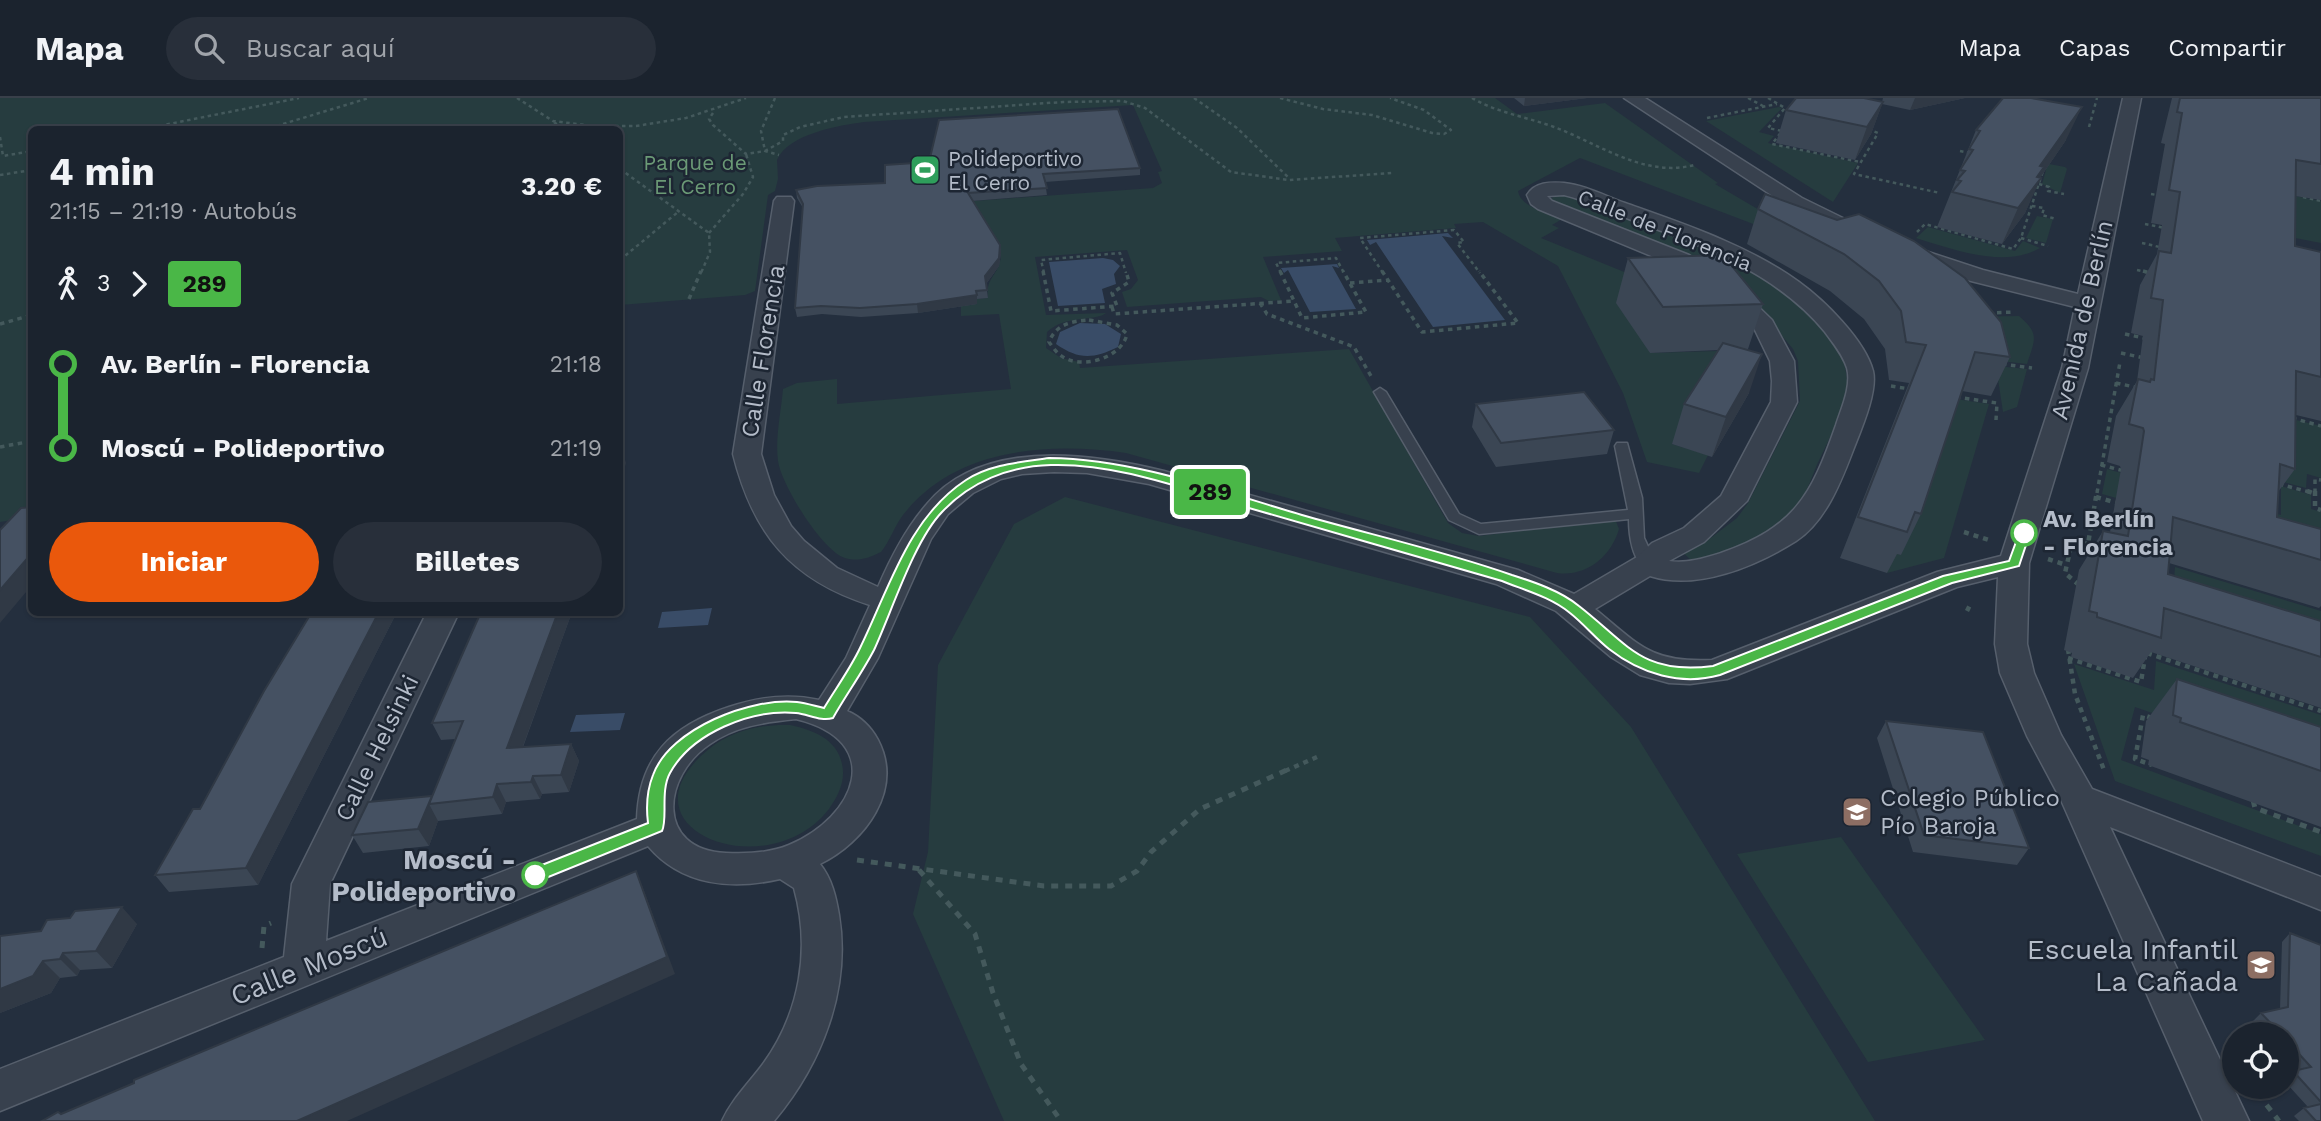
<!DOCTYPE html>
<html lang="es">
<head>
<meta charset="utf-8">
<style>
  :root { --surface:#1b232e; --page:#282f3a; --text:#f1f3f6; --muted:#a0a4aa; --line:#39404a; --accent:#ea580c }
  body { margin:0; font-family:"Work Sans",sans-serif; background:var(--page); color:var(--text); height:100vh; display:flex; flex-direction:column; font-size:26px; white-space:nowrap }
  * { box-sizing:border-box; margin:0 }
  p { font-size:23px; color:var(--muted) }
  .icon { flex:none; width:38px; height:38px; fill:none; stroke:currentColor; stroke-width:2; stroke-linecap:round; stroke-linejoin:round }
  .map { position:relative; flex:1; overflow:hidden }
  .panel { position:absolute; left:28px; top:28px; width:595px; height:490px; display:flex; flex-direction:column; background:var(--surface); border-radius:10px; box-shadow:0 2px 5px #0004,0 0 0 2px var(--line) }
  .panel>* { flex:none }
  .badge { padding:0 14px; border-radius:5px; font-size:24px; line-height:46px }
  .fabs { position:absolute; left:2222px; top:924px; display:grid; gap:14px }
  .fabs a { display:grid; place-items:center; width:77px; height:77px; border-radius:50%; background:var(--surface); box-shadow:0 2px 5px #0004,0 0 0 2px var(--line); font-size:35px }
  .map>.badge { position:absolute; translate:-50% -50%; box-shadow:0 0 0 4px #fff }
  .legs { display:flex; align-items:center; gap:10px; height:77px; padding:0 21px; font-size:23px }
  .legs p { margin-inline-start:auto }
  .overview { display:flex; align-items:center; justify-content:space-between; height:119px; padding:0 21px }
  h1 { font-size:38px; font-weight:700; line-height:52px }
  .button { display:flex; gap:14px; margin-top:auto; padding:14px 21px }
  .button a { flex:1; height:80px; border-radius:42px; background:var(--accent); color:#fff; font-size:28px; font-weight:700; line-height:80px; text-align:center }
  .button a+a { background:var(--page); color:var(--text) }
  ul { padding:0 21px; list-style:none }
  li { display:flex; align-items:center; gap:24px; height:84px; font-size:26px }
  li i { display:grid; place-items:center; width:10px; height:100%; margin:0 9px; background:currentColor }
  li i::after { content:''; width:18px; height:18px; margin:-9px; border:5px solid; border-radius:50%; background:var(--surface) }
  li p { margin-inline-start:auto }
  li:first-child i { background:linear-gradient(#0000 50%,currentColor 0) }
  li:last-child i { background:linear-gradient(currentColor 50%,#0000 0) }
  header { display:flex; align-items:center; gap:42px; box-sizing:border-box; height:98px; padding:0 35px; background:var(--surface); border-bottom:2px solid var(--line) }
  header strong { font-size:33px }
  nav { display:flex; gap:38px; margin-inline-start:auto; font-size:24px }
  .search { width:490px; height:63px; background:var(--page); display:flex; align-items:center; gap:18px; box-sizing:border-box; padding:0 24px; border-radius:38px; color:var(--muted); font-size:26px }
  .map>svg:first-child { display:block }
</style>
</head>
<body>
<header>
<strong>Mapa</strong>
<div class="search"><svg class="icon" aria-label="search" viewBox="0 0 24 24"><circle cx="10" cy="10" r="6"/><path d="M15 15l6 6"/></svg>Buscar aquí</div>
<nav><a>Mapa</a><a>Capas</a><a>Compartir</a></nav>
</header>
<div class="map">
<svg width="2321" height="1023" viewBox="0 0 2321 1023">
  <rect width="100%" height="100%" fill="#242f3e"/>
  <path fill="#263c3f" d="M0,0H1495L1517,16L1605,5L1718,85L1715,86L1761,113L1769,132L1580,60L1518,93C1520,109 1548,115 1562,121L1552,127L1559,130L1541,140L1634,178L1617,205L1624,216H1629L1650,255L1717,253L1719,260L1672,346L1708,357L1699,375L1647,364L1623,295L1558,168L1483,124L1454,126L1456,130L1335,140L1342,153L1263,159L1281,202L1269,203L1261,199L1127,209L1122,194L1131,191L1138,182L1127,152L1035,159L1046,217L1106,215C1095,224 1066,216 1047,234L1046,250L1061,260L1079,264L1080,270L1349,251L1448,425L1462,435L1479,438L1615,421L1619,431C1611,459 1586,479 1557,475L1126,355C1048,344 955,350 903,417C894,429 890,443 881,454C869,460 858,464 845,460C822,453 781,386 778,363C775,340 781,314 783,291L797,285L837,281V306L1011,291L999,216L961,218V207L977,205V201L988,200C985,178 1001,177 1001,155L978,129L974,103L1153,90L1162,85L1158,74L1162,73L1133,7L864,24C840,27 788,36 777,62L778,81L775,93L768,97L755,193L745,197L620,207V32H32L31,419L0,424Z
    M1779,9L1782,10L1759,34L1774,38L1768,45L1858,65L1833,104L1706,23Z
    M1980,53L2065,69L2067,71L2060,95L2042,86L2046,72L1967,54Z
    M2209,81L2321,103V145L2279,137Z
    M1560,96L1572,98C1647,127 1845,187 1847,284C1847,307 1826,348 1816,369C1811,381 1806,396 1798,408C1779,437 1724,457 1691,462L1682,454L1712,439L1737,420L1748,405L1800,303L1798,263L1793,251L1753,203L1552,104L1550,101Z
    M2037,118L2053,121L2046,145L2026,140Z
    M1928,129L2015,153L2023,143L2040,150C2004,171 1952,151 1916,140Z
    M2019,218C2040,236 2035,241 2027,266L1992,262L1957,219Z
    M1996,268L2027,271L2017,309L2003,314Z
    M1909,294L1989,306L1944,460L1887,475L1895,455L1901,457L1906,441Z
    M2267,315L2321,328V380L2307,376L2306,390L2279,383Z
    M2107,371L2165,387L2166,384L2281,417V388L2311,397V411L2321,414V474L2162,413L2102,396Z
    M1065,399L1530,519L1631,629L1875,1023H1004L913,816L928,754L938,567L1014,426Z
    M2175,469L2321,513V564L2171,518Z
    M2156,563L2321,617V674L2135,609L2121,662L2321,736V758L2115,683L2074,566L2154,592Z
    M790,627C813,632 837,641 842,666C846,683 838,698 829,711C767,791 612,730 709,651C732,632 762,626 790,627Z
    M1841,739L1985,942L1868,964L1737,756Z"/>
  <path fill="#394c67" d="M1448,135L1453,140L1442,138L1505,222L1433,229L1376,144L1370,147L1367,142Z
    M1103,160L1113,162L1120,168L1114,176L1116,186L1102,191L1105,205L1058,208L1049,164Z
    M1337,166L1339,170L1332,168L1356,211L1310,214L1288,172L1284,175L1281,170Z
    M1080,225L1105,226L1121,236L1118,249C1093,261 1079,262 1056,246L1060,234Z
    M712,510L708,527L658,530L662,514Z
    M625,615L620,632L570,634L576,617Z"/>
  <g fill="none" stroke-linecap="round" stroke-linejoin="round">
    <g stroke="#565f6c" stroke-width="3">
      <path id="lane" d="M1380,290L1386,294L1459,416L1481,426L1628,412L1615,348L1617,345H1627L1642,400L1644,440L1656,466L1653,469L1648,471C1632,465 1629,436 1629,421L1479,436L1449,422L1374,294Z"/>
    </g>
    <g stroke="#565f6c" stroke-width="3">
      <path id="street" d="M1624,0H1645L1802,100L1853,125L1856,130L1853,135H1837L1788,108Z
        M2123,0H2141L2088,270L2029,465L2027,546L2034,575L2061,637L2092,691L2321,779V812L2110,729L2249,1023H2203L2061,702L2027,638L2000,575L1995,546L1998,479L1957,489L1727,581L1690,586L1669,585L1640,577L1611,559L1556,513L1496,486L1149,386L1087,375L1054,374L1022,376L1001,381L973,395L948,416L931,441L878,560L847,613C861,619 871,629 878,642C904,692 865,744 820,766C832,781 836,799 839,817C851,891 822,966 774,1023H722C732,1001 749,985 763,966C800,915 811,851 794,790L780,781C732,792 682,788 648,748L0,1013V971L284,859L292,786L427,514H459L330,786L326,843L637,721C639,659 671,628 729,609C759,599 788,595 819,602L846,560L870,507C791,482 753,436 733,356L774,103L777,99H791L794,103L761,356L774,397L791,428L804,443L837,470L878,489C891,459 906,430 927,406C982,340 1091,355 1164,373L1518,472L1574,496L1637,459L1652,445L1684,430L1721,398L1771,304L1772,283L1770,263L1754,230L1723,200L1673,167L1538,111L1531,106L1527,97C1535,84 1550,84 1564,85C1585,87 1605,98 1625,105C1684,126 1748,147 1799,184C1824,202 1865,242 1873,273C1878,294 1860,334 1852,355C1840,386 1825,424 1796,443C1756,468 1697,493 1650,478L1595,511C1639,547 1651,565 1712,562L1937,474L2001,458L2062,270L2075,209L1967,182L1902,160L1899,155L1902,150L1910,148L1983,172L2078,196ZM1564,97C1586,102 1608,113 1629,121C1700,147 1776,174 1825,234C1833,245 1843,257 1847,270C1852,288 1841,311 1836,327C1811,398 1795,429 1721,455C1705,460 1686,466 1669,463L1704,444L1747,403L1797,304L1794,263L1772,222L1739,190L1689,157L1552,103L1547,98ZM796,621C887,643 856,719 789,747C770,755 746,756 726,755C655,752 662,678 710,646C736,628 766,624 796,621Z"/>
    </g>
    <path stroke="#44595c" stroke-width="2.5" stroke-dasharray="3.5 3.5" stroke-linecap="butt" d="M517,0L553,23L593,28H636L686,20L746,0
      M775,0L761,33L765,53L783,43V37L800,29L844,19L1063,4L1123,3L1145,10L1231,74L1289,82L1392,75
      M1194,0L1237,30L1289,80
      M1280,0L1323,11L1372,17L1432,35L1444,36L1451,32L1424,12L1390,0
      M1472,0C1498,15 1527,19 1554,29C1600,46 1644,80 1694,67
      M1748,0L1763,8
      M1768,0L1785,10L1768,30L1782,33L1772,46L1860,64
      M713,15L709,21L713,27L746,56L765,53L779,57
      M1707,20L1777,6
      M554,24L564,32
      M2089,29L2097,0
      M1868,31L1878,35L1854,76L1940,95
      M139,32L299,0
      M263,32L369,0
      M0,39L3,58L32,53
      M1960,53L1970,55
      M620,71L709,135L710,154L701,175
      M0,77L32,72
      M2039,86L2049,89L2048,93L2064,96
      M2151,96L2162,98
      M2303,99L2321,103
      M2032,108L2044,110L2042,117L2056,121
      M2145,126L2165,130
      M1917,134L1925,126L2013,151L2021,140L2043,73
      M709,135L743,96L753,79L746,56
      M2021,140L2048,148
      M2142,145L2164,150
      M620,162L678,114
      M2137,172L2150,175
      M1044,175L1041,162L1120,155L1126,175
      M1281,175L1276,165L1336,160L1344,175
      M1383,175L1360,140L1454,132L1464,144L1457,145L1480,175"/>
    <path stroke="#44595c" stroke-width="3.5" stroke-dasharray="4.5 4.5" stroke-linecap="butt" d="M1043,173L1051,213L1117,208L1112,195L1129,184L1126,173
      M1280,173L1302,220L1366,214L1343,173
      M1382,173L1422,234L1518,225L1479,173
      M2143,173L2150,175
      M1350,185L1388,182
      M689,201L701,173
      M1260,205L1267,216L1354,249L1371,278
      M1112,209L1114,216L1294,203
      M1988,215L2015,214
      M1089,222L1117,227L1127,236C1122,260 1080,273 1060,257C1056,254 1052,248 1049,244C1056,226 1072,223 1089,222Z
      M0,226L32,217
      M2125,236L2148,241
      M2121,255L2144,260
      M2002,266L2032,270
      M2116,285L2139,290
      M1891,288L1910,291
      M1956,299L1997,305L1996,322
      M2292,320L2321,328
      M0,349L32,343
      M2101,367L2124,373
      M2279,386L2313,395
      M2097,395L2120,264
      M2315,395V381L2321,382"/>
    <path stroke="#44595c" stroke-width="4.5" stroke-dasharray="5 5" stroke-linecap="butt" d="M2307,393L2316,396
      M2315,393V410L2321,412
      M2096,399L2121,406
      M1964,434L1989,442
      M2048,461L2066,467
      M2079,487L2065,475L2072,444L2088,446L2097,393
      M1967,513L1971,505
      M2068,551L2075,596L2104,672
      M2147,555L2321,613
      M2068,560L2141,584L2145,559
      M2152,620L2143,617L2135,661L2152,667
      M1285,673L1317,659"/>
    <path stroke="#44595c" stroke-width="5" stroke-dasharray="7 7" stroke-linecap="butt" d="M2253,702L2255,710L2321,734
      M857,762L1044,788H1111L1137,773L1151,754L1200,711L1289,671
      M919,772L975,836L993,895L1021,966L1061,1023
      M262,850L264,828L271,825
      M2258,996L2279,1023"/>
    <use href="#lane" fill="#38414e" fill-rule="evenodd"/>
    <use href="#street" fill="#38414e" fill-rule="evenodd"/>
  </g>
  <path fill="#3b4654" d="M1514,0H1587L1524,8Z
    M1883,0H1965L1910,12L1882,6L1871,36L1855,62L1776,45L1786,12L1882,4Z
    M2172,0H2321V102L2295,98V148L2321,154V323L2296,317L2295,371L2278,394L2277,419L2321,431V508L2319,510L2169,465L2168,476L2321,523V610L2151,554L2133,580L2071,559L2072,555L2064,552L2079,472L2103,433L2110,434L2121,371L2120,368L2107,364L2116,318L2137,283L2143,238L2131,235L2140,187L2157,156L2162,127L2151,125L2165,46L2161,45Z
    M1976,32L2066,42L2040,80L2025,115L2002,146L1937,129Z
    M1140,70V77L1045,84L1047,97L972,103L1000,147L1001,155L999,168L986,186L988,200L977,201V206L918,215L861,219L822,216L797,219L795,210L803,110L797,100L796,92L885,85Z
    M1765,96L2010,259L1991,298L1962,293L1921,416L1901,457L1897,456L1887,475L1840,460L1909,285L1889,282L1885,251L1864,221L1830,193L1747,146L1758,111Z
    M1628,160L1763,206L1748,251L1749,295L1712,359L1672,346L1684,306L1719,252L1650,255L1616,205Z
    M1476,306L1614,332L1607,356L1496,369L1472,329Z
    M331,514H397L258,787L169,794L155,777Z
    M481,514H572L523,649L571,646L579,663L569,694L542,696L540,701L506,704L502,716L438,723L429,748L363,755L352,737L432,698L455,641L441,642L432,625Z
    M2177,581L2321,629V729L2148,667L2149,662L2141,659L2146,623Z
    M1886,623L2029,750L2017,767L1913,754L1877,640Z
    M70,820L137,826L112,870L80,872L77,878L60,880L51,895L0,915V838L41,833Z
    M2290,835L2321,847V1023H2299L2294,1018L2304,1010L2308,1009L2287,986V978L2293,973L2297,972L2287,961V936H2264L2253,923L2261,915L2280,911L2282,844Z"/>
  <path fill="#303945" d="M1525,0H1587L1524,8Z
    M1915,0H1965L1910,12Z
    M1883,4L1871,36L1855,62L1867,29Z
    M2082,9L2066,42L2038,83L2041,80L2025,115L2002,146L2018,110L2040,68Z
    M1000,147L1001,155L999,168L986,186L985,178Z
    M977,197V206L918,215L917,206Z
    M1762,256L1749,295L1712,359L1726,319Z
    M621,348L626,365L620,384V352Z
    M32,455V487L0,525V492Z
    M379,514H397L258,787L246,770Z
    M558,514H572L516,667L507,650Z
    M571,646L579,663L569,694L561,677Z
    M533,678L542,696L540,701L531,684Z
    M497,686L506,704L502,716L493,699Z
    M432,698L429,706L438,723L429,748L418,731Z
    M636,773L643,790L675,876L347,1023H297Z
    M122,809L137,826L112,870L96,853Z
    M63,855L80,872L77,878L60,861Z
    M43,863L60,880L51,895L0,915V891Z"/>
  <path fill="#455162" stroke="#303945" stroke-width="2" d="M1796,0H1864L1883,4L1867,29L1786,12Z
    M2003,0H2031L2082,9L2040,68L2044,69L2037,79L2041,80L2018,110L1952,94L1961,83L1957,82L1965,73L1960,72L1973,52L1969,51L1980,33L1976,32Z
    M2180,0H2321V66L2296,62L2295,148L2321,154V279L2296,273L2295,371L2280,366L2277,419L2321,431V462L2173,419L2168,476L2321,523V559L2164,510L2161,540L2097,519V515L2089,513L2103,433L2128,438L2144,333L2143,330L2129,326L2138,281L2150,284L2151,281L2154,282L2163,202L2151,200L2159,153L2171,155L2180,94L2169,92L2182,15L2177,14Z
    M1118,11L1140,70L1043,76L1047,90L968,95L1000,147L999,160L985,178L987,192L976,193L977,197L917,206L860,210L821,208L795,210L803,106L796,92L817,88L885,85V67L929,64L939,22Z
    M1765,96L1837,122L1859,116L1914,143L1965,180L2001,224L2010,259L1975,254L1921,416L1915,414L1907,434L1858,419L1926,247L1906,244L1901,213L1879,183L1844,156L1758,111Z
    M1723,157L1763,206L1663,209L1628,160Z
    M1723,245L1762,256L1726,319L1684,306Z
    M1584,294L1614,332L1501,345L1476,306Z
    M32,409V455L0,492V432L21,410Z
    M331,514H379L246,770L155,777L193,711H200L264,593L310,517L330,516Z
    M481,514H558L507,650L571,646L561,677L533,678L531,684L497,686L493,699L429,706L463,623L432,625Z
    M2177,581L2321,629V673L2180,624L2181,620L2173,617Z
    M1886,623L1983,634L2029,750L1924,737Z
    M432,698L418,731L352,737L368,704Z
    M636,773L667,859L297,1023H42L58,1014L61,1016L134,985V982Z
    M122,809L96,853L63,855L60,861L43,863L33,878L0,891V838L41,833L47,822L70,820L75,813Z
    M2290,835L2321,847V1004L2293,973L2311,969L2287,943V936H2281L2261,915L2288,909Z
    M2321,1006V1023H2316L2304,1010Z"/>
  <path fill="#4ab747" stroke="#fff" stroke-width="2" d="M1049,360C1135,361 1220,393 1302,417C1372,437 1444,453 1512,477C1534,484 1561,493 1579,508C1629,547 1642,577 1713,568L1943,478L2009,463L2020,433H2029L2030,435L2019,468L1952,485L1720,577C1681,588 1641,576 1609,551C1595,540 1584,526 1570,515C1551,499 1524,492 1502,483C1415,458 1329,433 1242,408C1181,390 1115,365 1051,367C1009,368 970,384 942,414C914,443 892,513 874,552C862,575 846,597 833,620C821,624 808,616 796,615C751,611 692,635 670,675C660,693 668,721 662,733L541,782H529L527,777L529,772L648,725C646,709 647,692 653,677C670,630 752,599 797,604C806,605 815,608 824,610C836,590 850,571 860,550C889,491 908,420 966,382C990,366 1022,364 1049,360Z"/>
  <defs>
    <g id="stadium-square" transform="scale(1.575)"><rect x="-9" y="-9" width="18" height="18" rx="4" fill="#2e9e5b" stroke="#1d2633"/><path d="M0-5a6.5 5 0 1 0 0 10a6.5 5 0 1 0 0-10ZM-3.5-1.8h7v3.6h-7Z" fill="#fff"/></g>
    <g id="school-square" transform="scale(1.575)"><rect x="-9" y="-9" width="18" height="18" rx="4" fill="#8d6e63" stroke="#1d2633"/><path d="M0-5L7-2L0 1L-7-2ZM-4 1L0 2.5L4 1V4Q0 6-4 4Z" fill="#fff"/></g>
  </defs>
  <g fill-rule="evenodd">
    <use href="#stadium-square" x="925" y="72"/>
    <use href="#school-square" x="1857" y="714"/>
    <use href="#school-square" x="2261" y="867"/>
  </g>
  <g fill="#fff" stroke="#4ab747" stroke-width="3.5">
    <circle cx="2024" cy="435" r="12"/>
    <circle cx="535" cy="777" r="12"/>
  </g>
  <g text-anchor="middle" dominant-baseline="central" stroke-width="5" stroke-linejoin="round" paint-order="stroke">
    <g font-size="21" fill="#b4bcc9" stroke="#1d2633" text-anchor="start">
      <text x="948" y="60">Polideportivo<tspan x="948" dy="24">El Cerro</tspan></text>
    </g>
    <g font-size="21" fill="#6b9a76" stroke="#1d2633">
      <text x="695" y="64">Parque de<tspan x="695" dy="24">El Cerro</tspan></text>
    </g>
    <g font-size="21" fill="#b4bcc9" stroke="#1d2633">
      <text transform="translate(1665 132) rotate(22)">Calle de Florencia</text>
    </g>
    <g font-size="24" fill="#b4bcc9" stroke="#1d2633">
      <text transform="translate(2082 222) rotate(-77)">Avenida de Berlín</text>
      <text transform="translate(763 253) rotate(-81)">Calle Florencia</text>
      <text transform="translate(377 650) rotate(-64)">Calle Helsinki</text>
    </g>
    <g font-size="24" font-weight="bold" fill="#b4bcc9" stroke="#1d2633" text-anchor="start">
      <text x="2043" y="421">Av. Berlín<tspan x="2043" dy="28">- Florencia</tspan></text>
    </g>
    <g font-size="24" fill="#b4bcc9" stroke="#1d2633" text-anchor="start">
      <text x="1880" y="700">Colegio Público<tspan x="1880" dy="28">Pío Baroja</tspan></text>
    </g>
    <g font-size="28" font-weight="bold" fill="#b4bcc9" stroke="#1d2633" text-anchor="end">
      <text x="516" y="761">Moscú -<tspan x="516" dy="32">Polideportivo</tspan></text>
    </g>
    <g font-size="28" fill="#b4bcc9" stroke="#1d2633" text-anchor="end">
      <text x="2238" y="851">Escuela Infantil<tspan x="2238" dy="32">La Cañada</tspan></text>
    </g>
    <g font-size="28" fill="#b4bcc9" stroke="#1d2633">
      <text transform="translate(309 868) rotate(-22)">Calle Moscú</text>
    </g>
  </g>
</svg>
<div class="fabs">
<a><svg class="icon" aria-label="locate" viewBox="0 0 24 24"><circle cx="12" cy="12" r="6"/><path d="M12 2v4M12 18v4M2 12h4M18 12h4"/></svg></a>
</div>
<b class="badge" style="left:1210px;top:394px;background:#4ab747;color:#111">289</b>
<section class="panel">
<div class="overview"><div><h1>4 min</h1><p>21:15 – 21:19 · Autobús</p></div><b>3.20 €</b></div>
<div class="legs"><svg class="icon" aria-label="walk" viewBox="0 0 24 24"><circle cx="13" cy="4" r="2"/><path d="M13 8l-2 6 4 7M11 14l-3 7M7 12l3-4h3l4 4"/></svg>3<svg class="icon" aria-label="forward" viewBox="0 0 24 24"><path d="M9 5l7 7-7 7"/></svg><b class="badge" style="background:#4ab747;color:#111">289</b></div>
<ul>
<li><i style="color:#4ab747"></i><b>Av. Berlín - Florencia</b><p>21:18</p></li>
<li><i style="color:#4ab747"></i><b>Moscú - Polideportivo</b><p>21:19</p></li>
</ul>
<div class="button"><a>Iniciar</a><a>Billetes</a></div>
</section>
</div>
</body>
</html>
